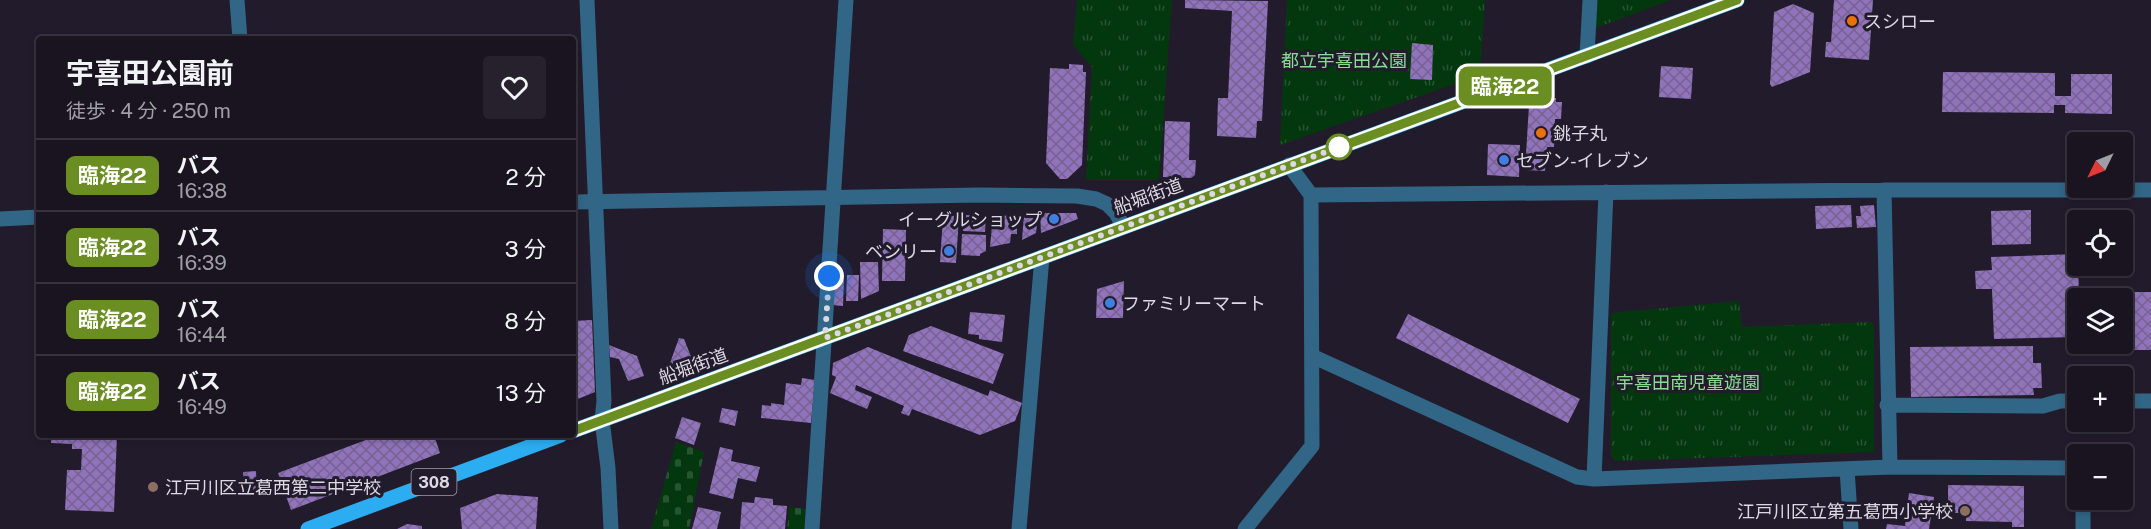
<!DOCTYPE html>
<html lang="ja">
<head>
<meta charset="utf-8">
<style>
  :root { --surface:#191420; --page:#26212d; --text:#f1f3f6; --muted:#9f9ea5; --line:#37333e }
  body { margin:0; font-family:"Public Sans","Noto Sans JP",sans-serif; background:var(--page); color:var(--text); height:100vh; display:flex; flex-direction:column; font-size:22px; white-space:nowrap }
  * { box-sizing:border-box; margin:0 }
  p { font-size:20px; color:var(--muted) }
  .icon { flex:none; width:33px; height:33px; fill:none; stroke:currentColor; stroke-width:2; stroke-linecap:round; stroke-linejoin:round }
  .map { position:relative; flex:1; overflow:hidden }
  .sheet { position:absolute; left:36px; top:36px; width:540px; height:402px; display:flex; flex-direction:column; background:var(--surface); border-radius:6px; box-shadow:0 3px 9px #0003,0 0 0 2px var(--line) }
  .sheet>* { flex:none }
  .badge { padding:0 12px; border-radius:9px; font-size:21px; line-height:39px }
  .needle { width:39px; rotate:227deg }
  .fabs { position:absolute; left:2067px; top:132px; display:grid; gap:12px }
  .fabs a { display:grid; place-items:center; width:66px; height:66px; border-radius:6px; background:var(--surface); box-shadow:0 3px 9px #0003,0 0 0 2px var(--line); font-size:30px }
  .you { position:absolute; width:30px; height:30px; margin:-15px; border:4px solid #fff; border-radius:50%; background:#1a73e8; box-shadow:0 0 0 9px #1a73e833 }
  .map>.badge { position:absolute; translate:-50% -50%; box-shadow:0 0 0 3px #fff }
  .round { display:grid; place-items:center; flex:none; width:63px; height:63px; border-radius:6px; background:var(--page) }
  .head { display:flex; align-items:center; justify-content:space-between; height:102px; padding:0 30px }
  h1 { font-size:28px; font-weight:700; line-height:45px }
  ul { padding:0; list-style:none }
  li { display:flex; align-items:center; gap:18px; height:72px; padding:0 30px; border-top:2px solid var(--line) }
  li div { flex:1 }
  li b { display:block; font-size:22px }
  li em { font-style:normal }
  li .badge { min-width:66px; font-weight:700; text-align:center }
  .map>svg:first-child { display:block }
</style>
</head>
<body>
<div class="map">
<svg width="2151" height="529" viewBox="0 0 2151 529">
  <defs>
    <pattern id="grass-tufts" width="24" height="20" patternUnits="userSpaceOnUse" patternTransform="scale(1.5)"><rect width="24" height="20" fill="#03380e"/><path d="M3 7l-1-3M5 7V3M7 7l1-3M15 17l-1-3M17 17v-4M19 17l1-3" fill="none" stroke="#275431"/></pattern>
    <pattern id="cemetery-stones" width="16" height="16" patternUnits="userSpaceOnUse" patternTransform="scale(1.5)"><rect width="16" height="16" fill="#03380e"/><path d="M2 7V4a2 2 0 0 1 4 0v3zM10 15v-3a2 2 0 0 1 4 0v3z" fill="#275431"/></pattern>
    <pattern id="building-cross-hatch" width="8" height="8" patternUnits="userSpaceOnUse" patternTransform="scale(1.5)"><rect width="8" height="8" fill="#9173bb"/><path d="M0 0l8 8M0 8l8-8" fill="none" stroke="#756291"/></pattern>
  </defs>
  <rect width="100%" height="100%" fill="#211b2b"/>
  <path fill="url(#grass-tufts)" d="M1077,0H1172L1159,180H1086L1092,67L1073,45Z
    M1287,0H1485L1480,75L1280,145Z
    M1594,0H1671L1593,29Z
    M1739,301L1742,327L1871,322L1874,326V452L1615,461L1611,456V313Z"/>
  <path fill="url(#cemetery-stones)" d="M676,442L704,452L689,529H651Z
    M790,507L805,509L804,529H787Z"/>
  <path fill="url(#building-cross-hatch)" d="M1185,0L1268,1L1262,121H1257L1256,138L1217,136L1218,98H1228L1232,11L1185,8Z
    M1834,0H1873L1869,60L1825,57L1826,42H1831Z
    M1793,4L1814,13L1810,72L1772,87L1770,84L1774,12Z
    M1412,43L1433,45L1432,80L1410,79Z
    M1069,64L1083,65V72H1086L1082,165L1067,179H1060L1046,163L1050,68L1069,69Z
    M1661,66L1693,68L1691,99L1659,97Z
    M1943,72L2055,73V96H2071V74H2112V114L2065,113V105H2054V113L1942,112Z
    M1550,98H1556V102H1562L1561,119H1555L1554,147H1547L1545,171L1525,170L1529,105Z
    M1165,121L1190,122L1189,160H1196L1195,175L1191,178L1163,177Z
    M1488,144L1520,145L1519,177L1487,175Z
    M1851,205L1852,227L1816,229L1815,206Z
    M1874,205L1876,227L1857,228L1856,216H1861L1860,206Z
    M2031,210V244L1992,245L1991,211Z
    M1040,213H1076L1078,219L1041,233Z
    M1024,214L1038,216L1036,233L1022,240Z
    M946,215L959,216L956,263L940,262L943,217Z
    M964,215L986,216L985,232L963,231Z
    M993,215L1012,216V224H1017V234H1011L1010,243L990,247Z
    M883,229L906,230L905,281H882Z
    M962,234L986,235V251L980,254V256L961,255Z
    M2078,254L2079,298H2078V337L1994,339L1992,289H1976L1975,271L1992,270L1991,257Z
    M860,262H878L879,291L861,299Z
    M847,275H859L858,301H846Z
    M833,280H844L843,306L832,305Z
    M1124,281L1123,318H1096L1097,289Z
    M2089,292H2151V350H2089V344H2122V298H2089Z
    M970,312L1005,315L1002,342L979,339V335L968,334Z
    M1408,314L1580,399L1568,423L1396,338Z
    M592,320L595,392L573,401V321Z
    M931,326L1004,354L993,384L903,351L909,335Z
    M679,338L684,339L692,359L675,365L670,363Z
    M609,345L637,356L644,376L628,381L619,359L610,357Z
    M2033,346V363H2041L2042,388H2033L2034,395L1911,397L1910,347Z
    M868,347L988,396L990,390L1022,403L1015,421L980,435L912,409L909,416L901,413L904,406L856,385L855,390L872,397L867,409L830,393L836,377L832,375L833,363Z
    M802,378L815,380L811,423L761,418L762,405L771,406V403L784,405L786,383L801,385Z
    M722,408L738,411L735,426L719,422Z
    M682,417L701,423L694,445L675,438Z
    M51,435H117L114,512L65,510L67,470H81L82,449H72V444L51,443Z
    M379,435H434L440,453L291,510L278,473Z
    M720,447L733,450L731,461L760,467L756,482L738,478L733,499L709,493Z
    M256,471L257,495L245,496L243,472Z
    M1948,485L2024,486V527H2012V522L1966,521V513H1948Z
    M1909,493L1934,497L1929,529H1886L1887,524L1905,526Z
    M497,494L538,497L536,529H462L460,508Z
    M755,497L773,499V505L787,506L785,529H740L742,502L754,503Z
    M698,507L721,512L717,529H692Z
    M407,524L422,526V529H397Z"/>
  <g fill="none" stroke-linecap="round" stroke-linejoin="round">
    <path stroke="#316686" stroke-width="15" d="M237,0L240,39
      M587,0L604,401L602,420L608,468L611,529
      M1587,56L1590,0
      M1884,190L1890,467
      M1311,195L1884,190H2151
      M573,202L979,195L1077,196L1096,199L1107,204L1116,213L1123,226
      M0,219L39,217
      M1312,356L1577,477L1594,479L1890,467L2078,468
      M2122,401H2151
      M1887,405L2043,406L2060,401H2078
      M1847,469L1851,529
      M1594,479L1606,192
      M2083,500V529
      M812,529L846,0
      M1019,529L1042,257
      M1245,529L1312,446L1311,195L1289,165"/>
    <path stroke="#2cadf1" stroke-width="15" d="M573,431L1737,0
      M308,529L561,435"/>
  </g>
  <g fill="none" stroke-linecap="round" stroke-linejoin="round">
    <g stroke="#fff" stroke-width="14">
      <path id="line" d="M573,431L1737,0"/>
    </g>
    <use href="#line" stroke="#6b8e23" stroke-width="9"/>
    <path stroke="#dcd8e3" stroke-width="6" stroke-dasharray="0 10.8" d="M829,276L825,338L1339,147"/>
  </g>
  <g fill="#e8710a" stroke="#211b2b" stroke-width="2">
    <circle cx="1852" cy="21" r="6"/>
    <circle cx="1541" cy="133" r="6"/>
  </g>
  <circle fill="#fff" stroke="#6b8e23" stroke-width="3" cx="1339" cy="147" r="12"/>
  <g fill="#3f7fe0" stroke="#211b2b" stroke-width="2">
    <circle cx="1504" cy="160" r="6"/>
    <circle cx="1054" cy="219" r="6"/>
    <circle cx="949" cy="251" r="6"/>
    <circle cx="1110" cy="303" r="6"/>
  </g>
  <g fill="#8d6e63" stroke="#211b2b" stroke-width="2">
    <circle cx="153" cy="487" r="6"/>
    <circle cx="1965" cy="511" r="6"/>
  </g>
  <g text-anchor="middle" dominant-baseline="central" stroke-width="6" stroke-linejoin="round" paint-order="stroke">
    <rect fill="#211b2b" stroke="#a49fac" stroke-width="1.5" x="411.5" y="469" width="45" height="26" rx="4.5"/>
    <g font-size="16" font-weight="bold" fill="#dcd8e3">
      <text x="434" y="482">308</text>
    </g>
    <g font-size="18" fill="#dcd8e3" stroke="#211b2b" text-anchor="start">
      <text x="1864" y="21">スシロー</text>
      <text x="1553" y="133">銚子丸</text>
      <text x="1516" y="160">セブン-イレブン</text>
      <text x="1042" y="219" text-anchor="end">イーグルショップ</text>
      <text x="937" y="251" text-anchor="end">ベンリー</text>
      <text x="1122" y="303">ファミリーマート</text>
      <text x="165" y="487">江戸川区立葛西第二中学校</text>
      <text x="1953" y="511" text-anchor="end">江戸川区立第五葛西小学校</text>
    </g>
    <g font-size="18" fill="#86de8e" stroke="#211b2b">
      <text x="1344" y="60">都立宇喜田公園</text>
      <text x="1688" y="382">宇喜田南児童遊園</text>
    </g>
    <g font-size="18" fill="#dcd8e3" stroke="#211b2b">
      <text transform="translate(1148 196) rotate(-20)">船堀街道</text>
      <text transform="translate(693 366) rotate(-20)">船堀街道</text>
    </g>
  </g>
</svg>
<div class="fabs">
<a><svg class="needle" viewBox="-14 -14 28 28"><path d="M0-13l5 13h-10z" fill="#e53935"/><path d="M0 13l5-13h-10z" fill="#9f9ea5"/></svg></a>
<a><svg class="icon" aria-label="locate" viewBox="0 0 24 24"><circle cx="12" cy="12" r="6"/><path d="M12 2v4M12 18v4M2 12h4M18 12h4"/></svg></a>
<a><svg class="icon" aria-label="layers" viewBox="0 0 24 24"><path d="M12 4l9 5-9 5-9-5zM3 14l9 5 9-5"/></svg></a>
<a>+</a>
<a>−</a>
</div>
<div class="you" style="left:829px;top:276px"></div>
<b class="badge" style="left:1505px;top:86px;background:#6b8e23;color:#fff">臨海22</b>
<section class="sheet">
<div class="head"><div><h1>宇喜田公園前</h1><p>徒歩 · 4 分 · 250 m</p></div><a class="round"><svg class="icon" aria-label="heart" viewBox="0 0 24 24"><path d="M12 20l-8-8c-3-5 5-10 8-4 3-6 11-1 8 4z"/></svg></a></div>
<ul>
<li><span class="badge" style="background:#6b8e23;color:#fff">臨海22</span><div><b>バス</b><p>16:38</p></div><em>2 分</em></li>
<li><span class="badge" style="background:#6b8e23;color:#fff">臨海22</span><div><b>バス</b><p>16:39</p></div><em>3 分</em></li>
<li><span class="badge" style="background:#6b8e23;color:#fff">臨海22</span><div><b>バス</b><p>16:44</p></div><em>8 分</em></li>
<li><span class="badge" style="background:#6b8e23;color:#fff">臨海22</span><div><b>バス</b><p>16:49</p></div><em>13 分</em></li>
</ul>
</section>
</div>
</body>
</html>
